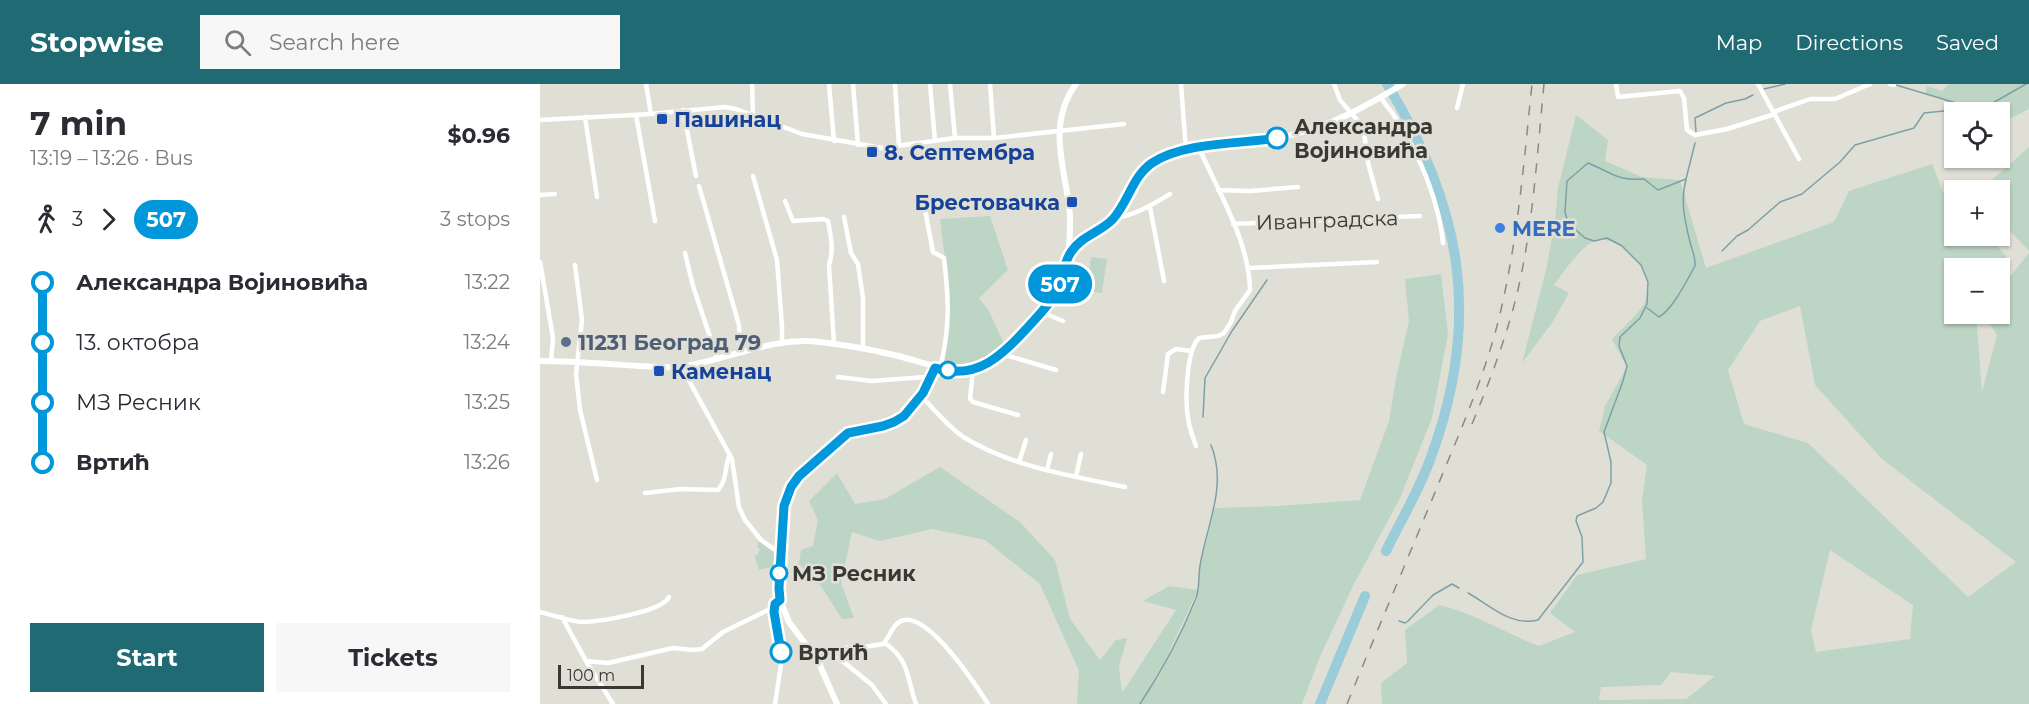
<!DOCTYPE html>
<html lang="en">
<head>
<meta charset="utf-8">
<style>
  :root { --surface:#fff; --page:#f7f7f7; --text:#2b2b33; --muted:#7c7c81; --accent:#206a74 }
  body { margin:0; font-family:Montserrat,sans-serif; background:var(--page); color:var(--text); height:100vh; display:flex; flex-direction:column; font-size:22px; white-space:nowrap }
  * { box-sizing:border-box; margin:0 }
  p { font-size:20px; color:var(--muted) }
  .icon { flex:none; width:33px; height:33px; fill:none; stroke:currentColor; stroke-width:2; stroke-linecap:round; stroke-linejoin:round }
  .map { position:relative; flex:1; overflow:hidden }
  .drawer { display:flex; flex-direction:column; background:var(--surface); width:540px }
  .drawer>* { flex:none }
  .badge { padding:0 12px; border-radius:20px; font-size:21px; line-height:39px }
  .buttons { position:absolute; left:1404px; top:18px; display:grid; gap:12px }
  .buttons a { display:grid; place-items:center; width:66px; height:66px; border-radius:0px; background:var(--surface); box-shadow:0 2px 4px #0004; font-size:30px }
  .scale { position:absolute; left:18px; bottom:15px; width:86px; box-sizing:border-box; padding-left:6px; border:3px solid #393834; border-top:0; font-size:16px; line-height:21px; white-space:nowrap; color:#393834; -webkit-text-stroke:4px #e0dfd6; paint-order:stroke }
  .map>.badge { position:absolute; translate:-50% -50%; box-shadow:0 0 0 3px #fff }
  .legs { display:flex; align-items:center; gap:9px; height:66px; padding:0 30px; font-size:20px }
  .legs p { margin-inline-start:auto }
  .headline { display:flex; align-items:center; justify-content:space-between; height:102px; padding:0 30px }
  h1 { font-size:33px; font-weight:700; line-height:45px }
  .action { display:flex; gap:12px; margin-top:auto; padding:12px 30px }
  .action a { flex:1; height:69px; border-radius:0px; background:var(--accent); color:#fff; font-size:24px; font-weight:700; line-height:69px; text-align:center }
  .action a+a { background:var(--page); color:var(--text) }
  ul { padding:0 30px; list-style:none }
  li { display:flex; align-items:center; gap:21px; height:60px; font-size:22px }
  li i { display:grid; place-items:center; width:9px; height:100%; margin:0 8px; background:currentColor }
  li i::after { content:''; width:15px; height:15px; margin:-8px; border:4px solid; border-radius:50%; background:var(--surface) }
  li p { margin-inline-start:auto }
  li:first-child i { background:linear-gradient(#0000 50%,currentColor 0) }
  li:last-child i { background:linear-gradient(currentColor 50%,#0000 0) }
  header { display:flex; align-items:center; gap:36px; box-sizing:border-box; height:84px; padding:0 30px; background:var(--accent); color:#fff }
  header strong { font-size:28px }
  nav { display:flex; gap:33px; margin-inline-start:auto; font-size:21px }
  .search { width:420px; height:54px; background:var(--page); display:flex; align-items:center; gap:15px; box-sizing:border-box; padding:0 21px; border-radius:0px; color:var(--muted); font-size:22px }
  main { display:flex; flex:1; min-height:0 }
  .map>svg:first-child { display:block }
</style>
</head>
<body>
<header>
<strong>Stopwise</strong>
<div class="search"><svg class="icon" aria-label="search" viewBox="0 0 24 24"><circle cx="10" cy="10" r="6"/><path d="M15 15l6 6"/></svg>Search here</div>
<nav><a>Map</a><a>Directions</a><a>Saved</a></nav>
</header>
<main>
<section class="drawer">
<div class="headline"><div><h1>7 min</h1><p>13:19 – 13:26 · Bus</p></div><b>$0.96</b></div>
<div class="legs"><svg class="icon" aria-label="walk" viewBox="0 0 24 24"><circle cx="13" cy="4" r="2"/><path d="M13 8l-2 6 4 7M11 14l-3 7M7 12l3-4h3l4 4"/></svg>3<svg class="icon" aria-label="forward" viewBox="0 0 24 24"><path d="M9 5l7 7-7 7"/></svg><b class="badge" style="background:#0098da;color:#fff">507</b><p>3 stops</p></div>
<ul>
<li><i style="color:#0098da"></i><b>Александра Војиновића</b><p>13:22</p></li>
<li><i style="color:#0098da"></i><span>13. октобра</span><p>13:24</p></li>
<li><i style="color:#0098da"></i><span>МЗ Ресник</span><p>13:25</p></li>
<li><i style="color:#0098da"></i><b>Вртић</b><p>13:26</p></li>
</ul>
<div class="action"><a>Start</a><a>Tickets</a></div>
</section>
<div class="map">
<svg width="1489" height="620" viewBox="0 0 1489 620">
  <rect width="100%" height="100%" fill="#e0dfd6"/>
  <path fill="#bdd5c5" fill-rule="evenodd" d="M1409,0H1489V25L1460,40V28H1433L1385,9L1387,2L1402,7Z
    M1036,31L1068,56L1065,77L1102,93L1140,96L1166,184L1294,138L1309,107L1392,80L1405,113L1411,152L1414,150L1448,152L1466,172L1460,205L1489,169V620H842L841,599L867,579L865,546L899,521C934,529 965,549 999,562L1035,548L1010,529L1037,491L1106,475L1102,416L1107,381L1059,347L1065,322L1087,283L1072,255C1081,245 1101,228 1106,216C1107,213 1109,206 1109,203C1109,182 1076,149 1055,157C1041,162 1023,189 1014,201L1029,209L1012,239L982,279L1006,186L1015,137L1018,104ZM1414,184H1460V230H1443L1457,251L1442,308L1436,230H1414ZM1260,222L1275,301L1342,375L1476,478L1428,513L1268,359L1204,340L1188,286L1220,237ZM1290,466L1373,521L1370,555L1276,568L1271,546ZM1131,588L1175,592L1146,615L1059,616L1061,603L1121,601Z
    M1489,63V167L1460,136V106H1448L1452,96Z
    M450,132L468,186L439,214L448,225L465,262L433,283L404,278L410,216L400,135Z
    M551,173L567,175L562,209L546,207Z
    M533,180L548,182L545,205L530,202Z
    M901,190L908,250L892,334L860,414L813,502L779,575L762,620H537L539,587L500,500L445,456L392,445L340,457L312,448L301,499L314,534L302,535L281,502L259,480L261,466L273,462L278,436L269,417L297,389L315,420L345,415L400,383L480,438L515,476L530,535L560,576L576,556L587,554L579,583L582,609L636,526L603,517L629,502L658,506L660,481L675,424L738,422L820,416L849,337L856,294L869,237L865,195ZM657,508V515L615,600L616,596Z
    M219,457L236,471L235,482L219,486L214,471L217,472L220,465L217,463Z"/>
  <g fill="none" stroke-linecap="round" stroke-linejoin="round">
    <path stroke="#7da0a8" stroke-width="1.5" d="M1356,1L1433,24L1451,20L1486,0
      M1224,5L1245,0
      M1156,48L1155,34L1186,19L1205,15L1213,11
      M1182,167L1197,152L1208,146L1240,118L1262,110L1300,78L1315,61L1374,44L1384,29L1433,24
      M1107,224L1119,233C1133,225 1147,196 1155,182C1156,174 1152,166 1150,158C1145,138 1140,116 1146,96
      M663,333L665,294L692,247L727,196
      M928,509C950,521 971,543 998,536L1043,478L1042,453L1036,437L1037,432L1056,424L1063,418L1071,399V378L1064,348L1083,297L1087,282L1079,262L1080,253L1100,234L1107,220L1108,198L1101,181L1082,162L1067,154L1054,157L1045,154L1028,139L1025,128L1027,97L1048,79C1071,88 1076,97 1104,95L1118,106L1146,95L1155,59
      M859,537L865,539L868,537L893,511L912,500L919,504
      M600,620C622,587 641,551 656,514C660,504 658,493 660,482C666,442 688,403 671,361"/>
    <path stroke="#9accd9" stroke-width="10" d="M846,467C861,436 880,405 891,373C942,235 922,123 847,0
      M780,620L825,512"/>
    <path stroke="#fff" stroke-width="4.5" d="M106,0L111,30
      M212,0L213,31
      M289,0L294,57
      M313,0L318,61
      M355,0L359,62
      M390,0L395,57
      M410,0L415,54
      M450,0L454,54
      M641,0L646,66
      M794,0L800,16L818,37L824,48L828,79L838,115
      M1076,0L1078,13L1140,7L1144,14L1147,46L1155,51L1187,45L1235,30
      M1218,0L1259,75
      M1350,0L1354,1
      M840,13C872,51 898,110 903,159
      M917,24L923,0
      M143,26L156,92
      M1233,28L1270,15H1295L1330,0
      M96,31L115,137
      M45,33L57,113
      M0,36L111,30L185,23L196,25L262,50L342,64L415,54H454L584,40
      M213,92L237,176L242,242V260
      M159,102L199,241L200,268
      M678,106L710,107L758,103
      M0,111L15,110
      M383,115L393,168L404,174C409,215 410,245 400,285
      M245,117L253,137L283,135L288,137C291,153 294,166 289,181L294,260
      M610,123L624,197
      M577,131L581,133C599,129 615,119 630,110
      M304,133L311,169L318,180L323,214V265
      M693,140L880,132
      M145,169L153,202L177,274
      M0,178L13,254L11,277
      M35,181L42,236L36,290L40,326L57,396
      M708,184L837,178
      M501,228L523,237
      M462,270L516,286
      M141,282L192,375L199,423L205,436L221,456L240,469
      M433,286L430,315L433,318L478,331
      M298,293L332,297L385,293L391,294
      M623,308L628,270L636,265L651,267
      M381,312C395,326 408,343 425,354C473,383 531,392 585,403
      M656,362C653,353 649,344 648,334C645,317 646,266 659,254L678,252L684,249L691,238L695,227L710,206C709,157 679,109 659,64
      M479,378L486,356
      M507,386L511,370
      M536,392L541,370
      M105,409L141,405L178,406C188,395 184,382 190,370
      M0,528C13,531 28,537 41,538C58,538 122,528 129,513
      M22,533L46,577L73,620
      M345,559C371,578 366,593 376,620
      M289,570L305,579L332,601L346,620
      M46,577L68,579L133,564L153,566L162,565L183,548L234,523
      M278,577L304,564L324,563L343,560C350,553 353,538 364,536C390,531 436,601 448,620
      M235,620L242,574L234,523L240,516"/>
    <path stroke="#fff" stroke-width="6" d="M532,167L529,163C530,149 531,135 529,121C523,79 508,38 536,0
      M0,277C33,277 66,280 99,282C112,282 126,284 139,283C186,277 232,252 280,258C304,261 330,265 354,271C390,279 423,299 457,274C474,261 507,226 517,207C524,194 523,178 532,166C545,149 566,146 578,129C592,109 596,87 619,74C636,65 654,65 672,63C699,59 725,57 751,51C792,42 828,21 863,0
      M297,620L278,577L249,538L240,516L239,504L244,428L249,408L263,386L304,351C313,345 324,345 335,343C368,337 382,312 395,284"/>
    <path stroke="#8a8983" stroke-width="1.5" stroke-dasharray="10 10" stroke-linecap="butt" d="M932,340C949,299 965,257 976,214C993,145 997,71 1004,0
      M807,620C837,547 868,474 898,401C921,345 946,289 960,230C978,154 984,77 992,0"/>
  </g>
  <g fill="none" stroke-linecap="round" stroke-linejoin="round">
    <g stroke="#fff" stroke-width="14">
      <path id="line-1" d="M241,568L234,528L235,520L240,516L239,504L244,422L251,403L259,392L308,349L343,342L354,338L364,332L383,309L395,284C438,297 462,271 489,242C499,231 510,220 517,207C523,194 523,180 531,168C541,152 561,148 573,135C589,117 592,93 612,79C642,58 701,60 737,54"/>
    </g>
    <use href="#line-1" stroke="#0098da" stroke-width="9"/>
  </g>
  <g fill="#1a4fb4" stroke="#e0dfd6" stroke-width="2">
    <rect x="116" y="29" width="12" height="12" rx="3"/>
    <rect x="326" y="62" width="12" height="12" rx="3"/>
    <rect x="526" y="112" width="12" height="12" rx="3"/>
    <rect x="113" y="281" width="12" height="12" rx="3"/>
  </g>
  <g fill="#fff" stroke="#0098da" stroke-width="3">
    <circle cx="737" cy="54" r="10"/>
    <circle cx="408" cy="286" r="8"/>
    <circle cx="239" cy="489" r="8"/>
    <circle cx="241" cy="568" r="10"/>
  </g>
  <circle fill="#3f7fe0" stroke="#e0dfd6" stroke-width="2" cx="960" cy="144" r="6"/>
  <circle fill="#5c6f8a" stroke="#e0dfd6" stroke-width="2" cx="26" cy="258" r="6"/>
  <g text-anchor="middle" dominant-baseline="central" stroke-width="5" stroke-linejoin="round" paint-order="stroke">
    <g font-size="21" font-weight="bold" fill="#164399" stroke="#e0dfd6" text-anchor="start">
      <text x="134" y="35">Пашинац</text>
      <text x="344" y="68">8. Септембра</text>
      <text x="520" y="118" text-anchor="end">Брестовачка</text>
      <text x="131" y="287">Каменац</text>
    </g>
    <g font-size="21" font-weight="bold" fill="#393834" stroke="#e0dfd6" text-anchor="start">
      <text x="754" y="42">Александра<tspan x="754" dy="24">Војиновића</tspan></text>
      <text x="252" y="489">МЗ Ресник</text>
      <text x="258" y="568">Вртић</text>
    </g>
    <g font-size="21" fill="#393834" stroke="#e0dfd6">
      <text transform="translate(787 136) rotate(-2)">Иванградска</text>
    </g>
    <g font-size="21" font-weight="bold" fill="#366cbe" stroke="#e0dfd6" text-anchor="start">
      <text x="972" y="144">MERE</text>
    </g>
    <g font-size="21" font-weight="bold" fill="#4e5e75" stroke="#e0dfd6" text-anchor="start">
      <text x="38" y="258">11231 Београд 79</text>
    </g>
  </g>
</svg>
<div class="buttons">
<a><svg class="icon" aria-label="locate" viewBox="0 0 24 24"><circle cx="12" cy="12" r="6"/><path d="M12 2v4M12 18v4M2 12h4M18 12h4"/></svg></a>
<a>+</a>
<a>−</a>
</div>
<div class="scale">100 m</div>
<b class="badge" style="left:520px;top:200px;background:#0098da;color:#fff">507</b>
</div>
</main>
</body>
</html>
